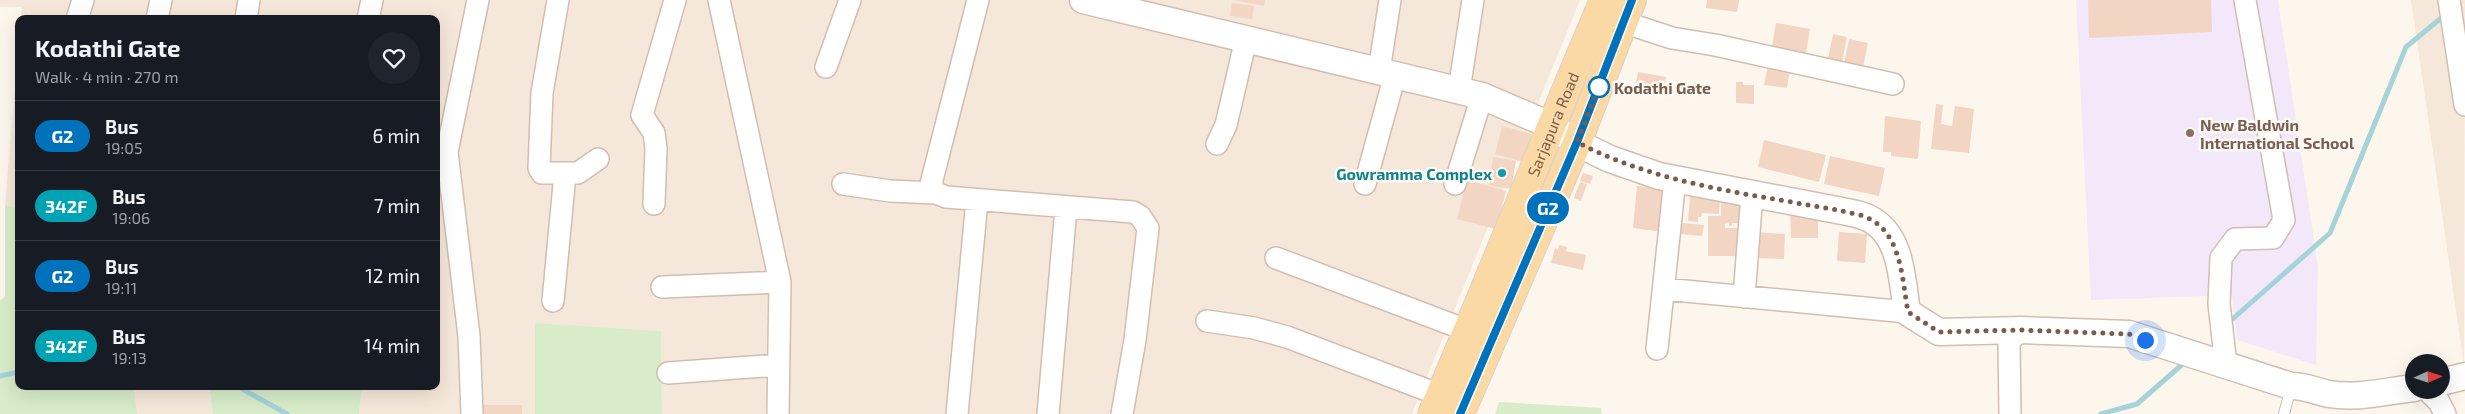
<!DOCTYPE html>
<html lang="en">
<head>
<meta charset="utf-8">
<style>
  :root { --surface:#171b24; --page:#20242c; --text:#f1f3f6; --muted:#9ea1a6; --line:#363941 }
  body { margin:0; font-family:"Exo 2",sans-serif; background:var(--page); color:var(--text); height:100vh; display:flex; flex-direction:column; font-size:19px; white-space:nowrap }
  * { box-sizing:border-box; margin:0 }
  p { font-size:16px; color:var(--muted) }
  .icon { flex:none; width:28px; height:28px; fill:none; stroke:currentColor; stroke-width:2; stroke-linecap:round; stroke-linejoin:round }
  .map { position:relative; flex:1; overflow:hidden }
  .sheet { position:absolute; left:15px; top:15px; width:425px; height:375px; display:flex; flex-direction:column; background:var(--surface); border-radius:10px; box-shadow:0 5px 20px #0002 }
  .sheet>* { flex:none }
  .badge { padding:0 10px; border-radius:16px; font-size:18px; line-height:32px }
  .needle { width:32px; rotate:87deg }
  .buttons { position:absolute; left:2405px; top:354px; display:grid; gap:10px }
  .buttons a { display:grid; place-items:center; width:45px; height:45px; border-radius:50%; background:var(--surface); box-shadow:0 5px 20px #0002; font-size:25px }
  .you { position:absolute; width:25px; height:25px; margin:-12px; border:4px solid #fff; border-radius:50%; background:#1a73e8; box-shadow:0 0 0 8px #1a73e833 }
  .map>.badge { position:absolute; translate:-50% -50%; box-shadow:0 0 0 2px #fff }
  .round { display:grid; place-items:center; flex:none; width:52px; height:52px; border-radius:26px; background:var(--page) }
  .headline { display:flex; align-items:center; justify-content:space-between; height:85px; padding:0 20px }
  h1 { font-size:24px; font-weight:700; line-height:38px }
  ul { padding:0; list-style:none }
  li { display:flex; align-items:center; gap:15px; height:70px; padding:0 20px; border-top:1px solid var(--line) }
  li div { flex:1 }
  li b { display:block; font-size:19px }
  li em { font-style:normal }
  li .badge { min-width:55px; font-weight:700; text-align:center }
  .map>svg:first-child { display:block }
</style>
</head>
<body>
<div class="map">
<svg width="2465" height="414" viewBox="0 0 2465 414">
  <rect width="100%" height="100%" fill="#fdf6ec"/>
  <path fill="#f5e8da" d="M0,0H1580L1412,414H662L661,331L536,324L535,414H359L362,386H436V19H21L22,7H0Z
    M2411,0H2465L2464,366Z
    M19,43V208L5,205Z
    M134,386H209L213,414H137Z"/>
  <path fill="#f3e8fa" d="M2076,0H2278L2318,267L2316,365L2237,340L2232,295L2091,300Z"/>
  <path fill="#d8ecc9" d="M5,205L19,208V386H134L137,414H0V300L5,297Z
    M535,323L661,331L662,414H535Z
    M209,386H362L359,414H213Z
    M1499,402L1601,408L1602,414H1495Z"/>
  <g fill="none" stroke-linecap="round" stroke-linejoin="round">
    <path stroke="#a5d3da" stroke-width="5" d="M2228,323L2330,233L2406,47L2446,14
      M0,376L19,372
      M237,386L287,414
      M2101,414L2137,404L2185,362"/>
  </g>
  <path fill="#f3d5c3" d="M1234,0H1265L1264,6Z
    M1707,0H1739L1737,12L1706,8Z
    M2088,0H2211L2212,32L2089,38Z
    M1232,3L1254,6L1252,19L1230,16Z
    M1776,23L1810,29L1806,53L1772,46Z
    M1833,34L1847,37L1842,62L1828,59Z
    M1849,39L1868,43L1862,72L1843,68Z
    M1769,60L1791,64L1787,88L1764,85Z
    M1638,72L1666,77L1663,93L1635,88Z
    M1736,82H1743V85H1754V104L1736,103Z
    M1936,104L1943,105L1941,124L1952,126L1955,106L1974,109L1969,153L1931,149Z
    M1885,116L1921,121L1918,159L1891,156V152H1883Z
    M1502,126L1532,134L1523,162L1495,154Z
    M1764,140L1826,155L1819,182L1758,167Z
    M1830,156L1885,168L1879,196L1824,184Z
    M1493,157L1516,161L1511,189L1489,185Z
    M1583,173L1593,176L1590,184L1580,181Z
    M1467,180L1506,191L1496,229L1457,219Z
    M1580,182L1587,184L1581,201L1574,198Z
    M1637,186L1668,189L1664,232L1633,228Z
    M1690,197L1720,200L1719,214L1702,213L1701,217H1698V222L1688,221Z
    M1721,198H1743V223H1732V226H1729V223L1725,224V228H1742V256H1708V216H1721Z
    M1790,208H1818V238H1791Z
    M1682,223L1704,225L1702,236L1681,234Z
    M1755,232L1785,234L1784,259L1753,258Z
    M1839,232L1867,234L1865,263L1837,261Z
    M1559,245L1567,247L1566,251L1586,255L1583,270L1551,263L1555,248L1558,249Z
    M483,405H522V414H483Z"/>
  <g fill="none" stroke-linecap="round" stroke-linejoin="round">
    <g stroke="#d1beb0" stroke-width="12">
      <path id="service" d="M2284,414L2291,387"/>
    </g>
    <g stroke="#d1beb0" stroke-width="24">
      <path id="minor" d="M558,0L542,93L539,168L542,173H578L598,159
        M719,0L780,282L778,414
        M978,0L931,184L936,193L946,197L1133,212L1140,216L1148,228L1135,340L1122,414
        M2449,0L2465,105
        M77,19L83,0
        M157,19L161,0
        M246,19L249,0
        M368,19L372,0
        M1623,22L1672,38L1715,45L1893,84
        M826,67L850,0
        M1379,71L1390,0
        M1459,90L1473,0
        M1217,144L1226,125L1246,39
        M843,184L890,191L936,193
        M1365,184L1395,75
        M1455,184L1482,96
        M654,204L656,148L654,133L642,115L675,0
        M1276,258L1469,331
        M662,287L780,282
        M1664,289L1907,312
        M1744,297L1752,194
        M553,301L565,174
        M1207,321L1254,328L1287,337L1440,395
        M1657,349L1675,179
        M2226,365L2219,304L2221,258L2235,239L2273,238L2284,220L2245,0
        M668,373L779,365
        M2427,390L2439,402L2445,414
        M472,414L469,336L447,152L478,0
        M957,414L977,200
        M1048,414L1066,208
        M2010,414L2009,342L2020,330"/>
    </g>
    <g stroke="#d1beb0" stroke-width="29">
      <path id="tertiary" d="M1083,0L1482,96L1550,125L1577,143L1610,159L1659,176L1842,211C1850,213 1860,214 1868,218C1902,234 1902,280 1907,312L1939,332L2020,330L2129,334L2291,386C2306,386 2315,391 2329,394C2357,399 2386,391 2414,388
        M2441,382L2465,376"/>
    </g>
    <g stroke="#dad1cd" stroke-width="30">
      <g id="primary">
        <path id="s1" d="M1432,414C1492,277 1545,137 1604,0"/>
        <path d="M1460,414L1577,143L1632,0"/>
      </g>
    </g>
    <use href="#service" stroke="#fff" stroke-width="10"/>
    <use href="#minor" stroke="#fff" stroke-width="21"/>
    <use href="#tertiary" stroke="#fff" stroke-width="26"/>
    <use href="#primary" stroke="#fbd9a5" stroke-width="28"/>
  </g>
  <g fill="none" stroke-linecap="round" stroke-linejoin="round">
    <g stroke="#fff" stroke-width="11">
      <path id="line" d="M1460,414L1577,142L1632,0"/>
    </g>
    <use href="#line" stroke="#0072bc" stroke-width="8"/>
    <path stroke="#7a5c4d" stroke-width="5" stroke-dasharray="0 9" d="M1599,87L1600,84L1577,142C1658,185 1752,194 1842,211C1850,213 1860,214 1868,218C1902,234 1902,280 1908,312L1939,332L2020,330L2074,332L2129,334L2145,340"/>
  </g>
  <circle fill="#fff" stroke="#0072bc" stroke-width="2.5" cx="1599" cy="87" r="10"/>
  <circle fill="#8d6e63" stroke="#fffaf3" stroke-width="2" cx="2190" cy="133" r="5"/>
  <circle fill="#0f9aa8" stroke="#fffaf3" stroke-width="2" cx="1502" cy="173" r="5"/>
  <g text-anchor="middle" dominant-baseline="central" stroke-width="5" stroke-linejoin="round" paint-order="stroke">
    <g font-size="16" font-weight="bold" fill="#7a5c4d" stroke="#fffaf3" text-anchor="start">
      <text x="1614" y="87">Kodathi Gate</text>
    </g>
    <g font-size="16" fill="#7a5c4d" stroke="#fffaf3">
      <text stroke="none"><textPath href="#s1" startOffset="314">Sarjapura Road</textPath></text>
    </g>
    <g font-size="16" font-weight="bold" fill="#785e54" stroke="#fffaf3" text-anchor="start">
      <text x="2200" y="124">New Baldwin<tspan x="2200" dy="18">International School</tspan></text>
    </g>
    <g font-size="16" font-weight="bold" fill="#0d838f" stroke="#fffaf3" text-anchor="end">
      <text x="1492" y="173">Gowramma Complex</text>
    </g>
  </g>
</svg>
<div class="buttons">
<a><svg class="needle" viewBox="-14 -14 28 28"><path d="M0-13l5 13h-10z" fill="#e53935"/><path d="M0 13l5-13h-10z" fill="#9ea1a6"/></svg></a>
</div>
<div class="you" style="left:2145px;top:340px"></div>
<b class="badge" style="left:1548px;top:208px;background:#0072bc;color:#fff">G2</b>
<section class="sheet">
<div class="headline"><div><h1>Kodathi Gate</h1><p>Walk · 4 min · 270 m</p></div><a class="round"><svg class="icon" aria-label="heart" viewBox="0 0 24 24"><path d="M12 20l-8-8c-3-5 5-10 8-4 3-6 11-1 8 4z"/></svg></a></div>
<ul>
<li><span class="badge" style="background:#0072bc;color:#fff">G2</span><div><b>Bus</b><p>19:05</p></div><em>6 min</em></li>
<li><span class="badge" style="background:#00a3b4;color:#fff">342F</span><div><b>Bus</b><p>19:06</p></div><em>7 min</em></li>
<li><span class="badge" style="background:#0072bc;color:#fff">G2</span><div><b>Bus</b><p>19:11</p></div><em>12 min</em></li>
<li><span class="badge" style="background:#00a3b4;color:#fff">342F</span><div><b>Bus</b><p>19:13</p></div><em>14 min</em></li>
</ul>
</section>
</div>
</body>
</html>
